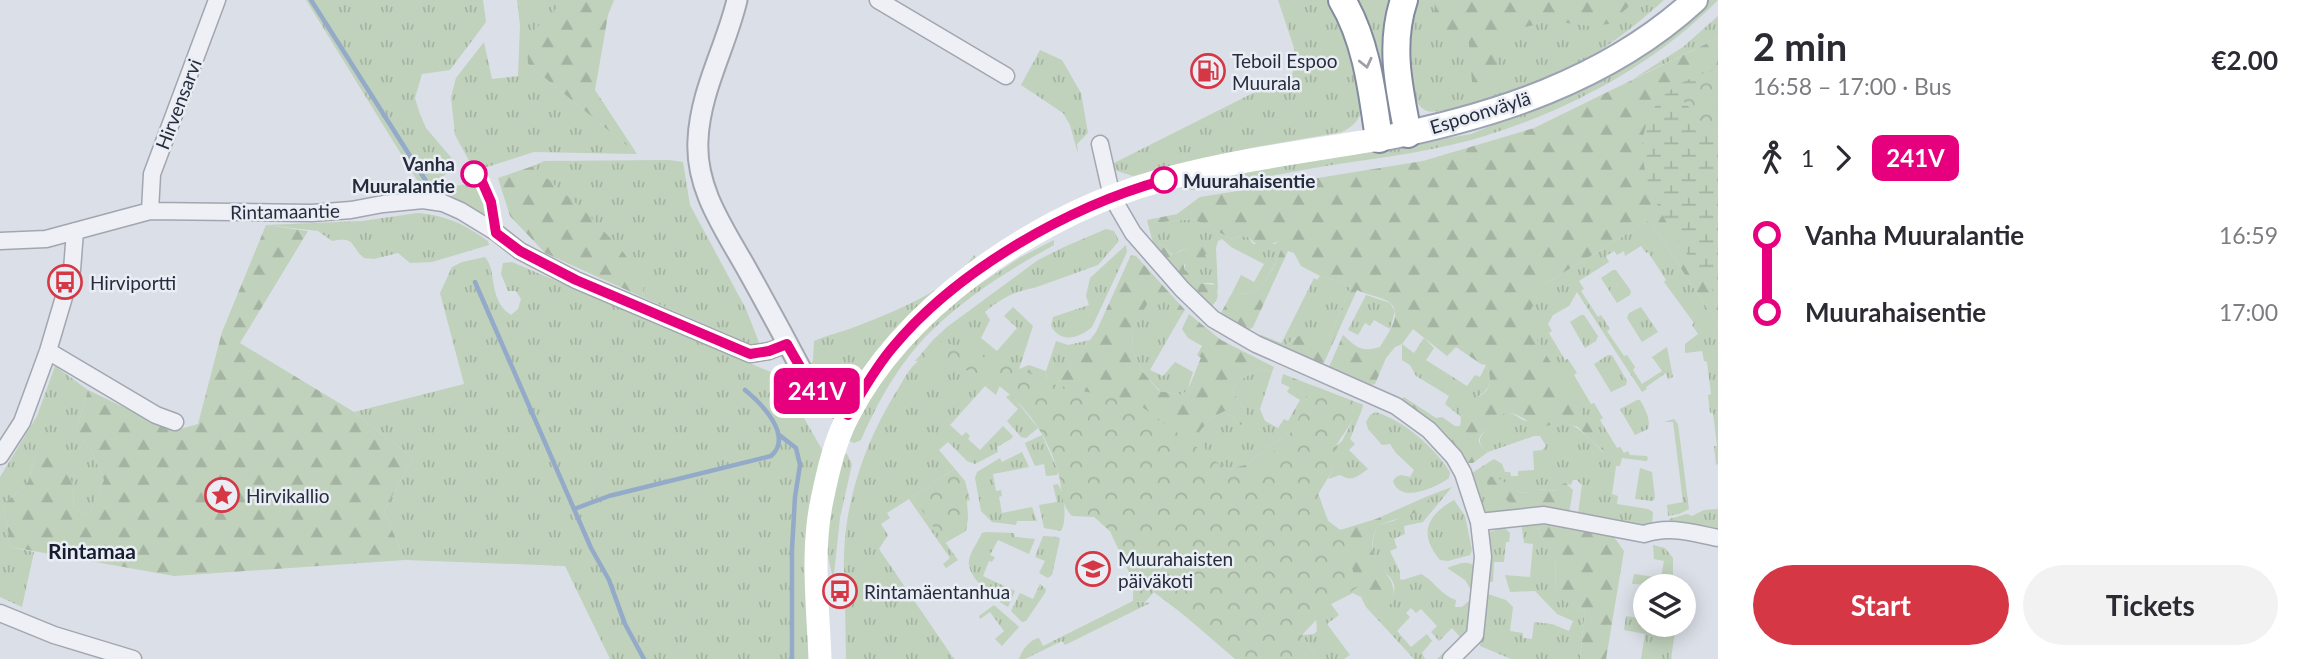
<!DOCTYPE html>
<html lang="en">
<head>
<meta charset="utf-8">
<style>
  :root { --surface:#fff; --page:#f2f2f3; --text:#2b2b33; --muted:#7c7c81; --accent:#d53745 }
  body { margin:0; font-family:Lato,sans-serif; background:var(--page); color:var(--text); height:100vh; display:flex; flex-direction:column; font-size:26px; white-space:nowrap }
  * { box-sizing:border-box; margin:0 }
  p { font-size:23px; color:var(--muted) }
  .icon { flex:none; width:38px; height:38px; fill:none; stroke:currentColor; stroke-width:2; stroke-linecap:round; stroke-linejoin:round }
  .map { position:relative; flex:1; overflow:hidden }
  .sheet { display:flex; flex-direction:column; background:var(--surface); width:595px }
  .sheet>* { flex:none }
  .badge { padding:0 14px; border-radius:10px; font-size:24px; line-height:46px }
  .controls { position:absolute; left:1633px; top:574px; display:grid; gap:14px }
  .controls a { display:grid; place-items:center; width:63px; height:63px; border-radius:50%; background:var(--surface); box-shadow:0 4px 18px #0003; font-size:35px }
  .map>.badge { position:absolute; translate:-50% -50%; box-shadow:0 0 0 4px #fff }
  .legs { display:flex; align-items:center; gap:10px; height:77px; padding:0 35px; font-size:23px }
  .legs p { margin-inline-start:auto }
  .summary { display:flex; align-items:center; justify-content:space-between; height:119px; padding:0 35px }
  h1 { font-size:38px; font-weight:700; line-height:52px }
  .primary-button { display:flex; gap:14px; margin-top:auto; padding:14px 35px }
  .primary-button a { flex:1; height:80px; border-radius:42px; background:var(--accent); color:#fff; font-size:28px; font-weight:700; line-height:80px; text-align:center }
  .primary-button a+a { background:var(--page); color:var(--text) }
  ul { padding:0 35px; list-style:none }
  li { display:flex; align-items:center; gap:24px; height:77px; font-size:26px }
  li i { display:grid; place-items:center; width:10px; height:100%; margin:0 9px; background:currentColor }
  li i::after { content:''; width:18px; height:18px; margin:-9px; border:5px solid; border-radius:50%; background:var(--surface) }
  li p { margin-inline-start:auto }
  li:first-child i { background:linear-gradient(#0000 50%,currentColor 0) }
  li:last-child i { background:linear-gradient(currentColor 50%,#0000 0) }
  main { display:flex; flex:1; min-height:0 }
  .map>svg:first-child { display:block }
</style>
</head>
<body>
<main>
<div class="map">
<svg width="1718" height="659" viewBox="0 0 1718 659">
  <defs>
    <pattern id="grass-tufts" width="24" height="20" patternUnits="userSpaceOnUse" patternTransform="scale(1.75)"><rect width="24" height="20" fill="#c0d1bc"/><path d="M3 7l-1-3M5 7V3M7 7l1-3M15 17l-1-3M17 17v-4M19 17l1-3" fill="none" stroke="#a5b4a2"/></pattern>
    <pattern id="forest-firs" width="22" height="20" patternUnits="userSpaceOnUse" patternTransform="scale(1.75)"><rect width="22" height="20" fill="#c0d1bc"/><path d="M5 1l3.5 6h-7zM16 11l3.5 6h-7z" fill="#a5b4a2"/></pattern>
    <pattern id="wetland-marsh" width="20" height="14" patternUnits="userSpaceOnUse" patternTransform="scale(1.75)"><rect width="20" height="14" fill="#c0d1bc"/><path d="M1 5h8M5 5V1M11 12h8M15 12V8" fill="none" stroke="#a5b4a2"/></pattern>
    <pattern id="park-crowns" width="20" height="18" patternUnits="userSpaceOnUse" patternTransform="scale(1.75)"><rect width="20" height="18" fill="#c0d1bc"/><path d="M2 6a3 3 0 1 1 6 0M12 15a3 3 0 1 1 6 0" fill="none" stroke="#a5b4a2"/></pattern>
  </defs>
  <rect width="100%" height="100%" fill="#dbdfe7"/>
  <path fill="url(#grass-tufts)" d="M306,0H483L486,22L450,70L422,74L415,98L420,114L426,128L454,161V167L445,175L422,188Z
    M517,0H565L528,64L637,154L534,152L484,168H473L455,135L451,97L456,78L484,42L492,79L518,76L520,25Z
    M1278,0H1334L1347,25L1363,109C1358,121 1354,126 1342,132L1250,148L1133,176L1117,171L1110,165L1293,73L1294,48Z
    M1358,0H1398L1394,111L1388,112L1378,48Z
    M1417,0H1664C1605,54 1529,101 1448,110C1442,110 1434,113 1427,111C1413,105 1413,87 1411,74C1407,50 1409,23 1417,0Z
    M1706,0H1718C1653,67 1560,115 1471,140C1420,154 1366,159 1314,168C1274,175 1234,183 1194,190H1190L1188,187L1219,176L1471,134L1552,100Z
    M1718,16V38L1633,79L1683,47Z
    M1040,50L1062,60L1081,93L1088,133L1077,144L1078,154L1070,125L1063,113L1021,85Z
    M669,160L683,162L690,205L746,309L760,345H753L642,297L644,284L533,166L544,161Z
    M473,183C484,192 486,201 485,215L437,194L455,186Z
    M418,213C448,216 464,224 488,241L489,245L432,262L410,263L398,253L374,259L364,258C350,246 356,236 332,241L318,231L266,225L362,221Z
    M1193,219L1232,239L1241,236L1248,237L1253,244H1275L1280,239L1283,245C1274,265 1262,304 1233,291L1241,275L1254,282L1264,264L1231,247L1222,239L1218,241L1216,248L1218,291L1213,283H1199L1184,269L1186,263H1192L1205,255L1202,241C1193,248 1182,248 1173,255L1160,244L1152,223Z
    M1649,220L1718,325V464L1716,465L1714,446H1717L1713,413H1710L1708,395L1711,394L1707,362L1704,361L1702,351L1685,353V344L1698,334L1692,325L1694,323L1664,282L1666,280L1648,252L1646,253L1641,246L1625,256L1624,251L1617,255L1614,251L1606,256L1609,262L1579,281L1584,289L1581,291L1598,317L1601,315L1610,329L1607,331L1624,356L1627,355L1635,367L1633,370L1642,384L1662,371L1652,357L1667,347L1673,377L1668,379L1666,373L1646,387L1647,389L1642,392L1577,292L1569,306L1553,315L1548,324L1552,331L1549,333L1565,360L1568,359L1577,373L1574,375L1591,404L1594,403L1603,418L1600,420L1617,448L1620,447L1624,453L1628,451L1630,455L1647,456L1648,459L1646,461L1622,458L1620,466H1616L1612,494L1618,496L1617,504L1648,509L1653,512L1652,525H1639L1578,514L1582,485L1577,480H1573L1571,485L1566,483L1558,491L1539,489L1528,493L1519,492L1503,482L1500,492L1508,501L1528,510L1491,514L1482,509L1472,479V473L1494,459L1502,464L1505,472H1510L1511,476H1518V471L1534,470L1533,451L1542,450L1546,446L1540,436H1534L1488,452C1472,440 1483,434 1493,423C1497,419 1499,414 1506,413C1514,412 1519,419 1526,421C1536,423 1549,420 1560,422C1579,424 1591,440 1604,453L1524,320L1545,284Z
    M1106,229L1114,231L1119,241L1098,265L1034,288C1015,291 1000,299 985,312L990,320L981,338L997,351L1017,328L1004,316L1013,307L1033,326L1019,369L997,359L932,344L934,339L947,327L1038,260L1064,247Z
    M1054,240V245C1003,273 946,309 909,356C889,382 874,410 861,440L854,443L847,440L882,376L948,305L1021,257Z
    M1126,245L1127,252L1092,327C1079,338 1061,344 1051,326L1053,317L1089,305L1086,296L1090,278Z
    M974,255L978,261C942,289 908,317 877,351C865,363 859,385 841,389C823,393 818,379 809,366L813,361L814,341C827,335 842,332 855,327C893,312 951,290 974,255Z
    M485,257C498,272 487,299 511,315L518,309L521,299L516,291H508L501,274L503,263L512,262L780,376L824,453L811,659H610L565,566L405,560L384,511L413,458L354,412L464,384L440,293L452,267L462,262Z
    M1613,270H1616L1631,291L1630,295L1617,303L1601,278Z
    M1320,276L1351,285L1332,332L1327,337L1295,338L1286,345L1281,344L1314,278L1317,280Z
    M1155,290L1181,316L1150,370L1163,376L1175,362L1193,372L1187,391L1182,395L1160,391L1142,371L1132,347L1133,328Z
    M1366,295L1390,303L1395,311L1390,329L1374,320L1370,326L1365,323L1358,335L1348,330Z
    M1641,307L1658,332L1642,342L1627,318L1629,313Z
    M1581,315H1584L1598,336L1596,341L1585,348L1570,322Z
    M1424,338L1434,348L1426,360L1467,386L1475,375L1480,377L1486,365C1499,390 1479,395 1462,407L1461,417L1445,404L1449,396L1416,376L1410,365L1402,360V344L1414,353Z
    M1090,340L1056,385L1047,381L1046,371L1056,341L1068,345Z
    M1608,355H1612L1627,381L1626,385L1611,392L1594,364Z
    M926,357L986,377L1000,385L996,395L985,386L950,425L962,436L966,432L970,436L968,439L980,450L1003,426L1013,436L1011,439L997,447L998,452L975,464L967,461L948,442L939,450L955,469L912,496L958,560L946,568L943,564L950,558L909,499L887,513L890,518L881,524L888,535L879,549L954,659H846L845,599L847,598C846,586 843,572 844,557C845,498 867,438 898,389C906,376 911,363 926,357Z
    M55,366L88,390L76,431L92,451L104,480L89,515L73,508L74,485L36,453L28,482L3,505L11,547L34,552L22,607L0,597V477L37,416Z
    M1260,369L1272,372L1260,409L1265,421L1278,428L1284,419L1288,421L1300,400L1287,392L1290,387L1310,398L1293,430L1245,465L1229,469L1210,461L1198,432L1211,418L1225,411L1240,425L1246,412L1232,390L1240,380Z
    M1011,394L1038,428L1026,438L1021,437L1007,421L1018,409L1006,397Z
    M1637,400H1640C1645,409 1651,419 1648,429L1635,435L1620,409Z
    M1357,412H1361L1350,439L1355,444L1349,450L1368,469C1356,477 1353,482 1340,475L1328,479L1335,466V447L1342,441Z
    M1376,412C1404,421 1434,447 1450,472L1449,478C1435,488 1400,504 1393,481L1396,477L1401,475L1410,477L1414,470L1396,453L1390,444L1382,445L1368,429L1366,422L1370,415Z
    M1674,419L1678,424L1689,509L1679,514L1668,516L1667,505L1683,502L1673,422H1664Z
    M1042,435L1058,471L1057,475L1046,476L1044,464L1035,466L1026,446L1025,443Z
    M1022,452L1029,467L993,474L996,491L1001,490L1002,496L999,497L1002,513L1032,507L1037,521H1017L1016,525L992,522L981,511L975,478L977,472L1000,458L1002,462Z
    M843,453L847,454L852,464L840,518L834,574H832L824,540Z
    M1640,468L1652,472L1655,498L1653,501L1635,499Z
    M1058,484C1065,495 1067,521 1061,531L1044,528L1039,505L1057,502L1053,485Z
    M1452,487L1423,522L1404,526L1405,534L1394,539L1397,548L1390,551L1400,572V579L1403,580L1421,574C1436,582 1438,593 1456,600L1455,607H1462L1471,599L1473,593L1465,580L1447,568C1457,565 1468,558 1476,568L1472,631L1446,659H1437L1460,637L1452,628L1439,641L1431,632L1437,626L1421,609L1416,613L1411,608L1406,613L1410,617L1397,631L1411,647L1427,634L1432,641L1422,653L1425,659H1414L1366,607L1361,597L1353,593L1357,591L1377,613L1392,602C1393,597 1395,590 1394,585C1392,577 1385,573 1380,567C1370,554 1371,538 1378,525L1393,521L1430,503L1428,496Z
    M1454,500L1465,516L1472,550L1470,555L1448,561L1440,560C1418,534 1427,515 1454,500Z
    M1718,509V534L1673,525L1669,519L1687,514L1692,516L1704,510Z
    M1537,522L1540,536L1555,553L1556,597L1585,610L1580,659H1511L1480,646L1478,639L1484,597L1488,594L1506,600L1513,607L1510,631L1523,633V638L1532,639L1534,622L1552,624L1569,631L1573,621L1557,614L1535,591L1510,592L1505,575L1530,577L1533,544L1524,543L1521,523Z
    M1504,527L1510,533L1509,542H1506L1504,562H1494L1493,582H1487V533Z
    M986,532L1014,533L1015,537L1035,539L1029,554L998,540L990,555L995,557L992,562L989,561L983,576L1015,591L1008,607C995,600 971,580 969,565C967,556 978,542 982,533Z
    M1043,536L1058,537L1060,539L1052,575L1048,578L1039,573L1045,561L1035,557Z
    M1653,545L1665,548L1673,558V586L1632,584L1634,574L1661,578L1664,561L1654,559Z
    M1040,584L1046,589L1045,593L1026,621L1022,622L1011,611L1020,593L1033,599Z
    M1133,601L1150,603L1065,645L1062,641L1025,659H1019C1022,650 1029,640 1039,638L1043,646Z
    M1331,604L1339,615L1327,624L1350,655L1344,659H1317L1302,635L1314,634L1317,631L1316,617Z
    M994,605L1019,627L1002,646L995,639L1004,631L990,612L980,619L979,616Z
    M1626,616L1645,619V625H1676L1671,659H1641L1645,634L1624,630Z"/>
  <path fill="url(#forest-firs)" d="M565,0H614L608,15L595,90L637,154L528,64L527,37Z
    M1435,0H1636L1609,24L1590,26L1551,21L1504,32L1490,83L1482,87L1472,82L1468,32L1447,43L1434,17Z
    M1718,38V325L1649,220L1545,284L1525,320L1607,455L1578,427L1562,422L1539,428C1530,423 1518,413 1508,413C1501,413 1499,418 1495,422C1484,434 1469,438 1488,452L1473,463H1465L1402,403L1401,399L1404,397L1436,418L1442,417L1455,426H1460C1462,419 1459,410 1464,403C1468,398 1474,399 1480,396C1492,389 1492,376 1486,365L1481,364L1456,347L1447,356L1413,329L1402,344L1395,347L1386,358L1375,384L1368,386L1331,372L1329,367L1343,335C1357,347 1360,353 1380,347C1386,336 1405,313 1389,302C1380,296 1367,295 1357,290L1322,367L1256,338L1261,335L1286,345L1303,333L1327,337L1332,332L1351,285L1320,276L1301,266L1294,253L1288,251L1253,327L1247,331L1222,317L1221,313L1233,291C1262,304 1274,266 1283,245L1280,240L1262,249L1248,237L1241,236L1232,239L1193,219L1153,223L1160,244L1172,255L1202,241L1207,243L1209,250L1205,255L1208,262L1207,267H1197L1186,263L1184,265V269L1199,283L1215,285C1219,293 1219,301 1211,306L1155,251L1147,220L1177,214L1200,197L1423,161L1534,128Z
    M533,166L586,212L624,253L644,284L642,297L545,253L510,216L498,178Z
    M266,225L308,231L240,343L354,412L413,458L384,511L405,560L174,576L11,547L3,505L28,482L36,453L52,452L74,485L73,508L89,515L104,480L92,451L76,431L88,390L173,431L198,424L222,332Z
    M1131,255L1136,256L1185,310L1181,316L1155,291L1133,328L1132,347L1142,371L1159,391L1182,395C1192,387 1195,369 1201,358L1197,355L1202,346L1188,338L1182,329L1189,314L1221,340L1274,367L1272,372L1260,369L1240,380L1232,390L1246,412L1249,421L1240,425L1225,411L1211,418L1199,432L1210,461L1229,469L1245,465L1293,430L1310,398L1281,383L1283,374L1363,405L1361,412H1357L1332,405L1335,466L1318,494L1328,521L1340,530L1376,519L1428,496L1430,503L1424,510L1378,525C1373,534 1371,542 1373,552C1378,571 1397,576 1393,598C1391,606 1385,610 1377,613L1357,591L1331,604L1241,659L1154,592L1133,601L1134,582L1110,531L1101,523L1061,456L997,359L1019,369L1029,365L1046,371L1047,381L1056,385L1096,332Z
    M1495,476L1519,492L1528,493L1538,489L1557,491L1560,485L1566,483L1573,490L1569,513C1553,512 1531,514 1516,507C1506,502 1502,493 1488,487L1487,482L1490,477Z
    M1537,522L1595,528L1614,537L1624,551L1606,659H1580L1585,610L1556,597L1555,553L1540,536Z"/>
  <path fill="url(#wetland-marsh)" d="M1718,68V299C1687,252 1620,175 1650,116C1654,110 1656,102 1661,98C1677,82 1698,75 1718,68Z"/>
  <path fill="url(#park-crowns)" d="M1718,66V140L1679,96Z
    M934,339L997,359L1056,385L1137,403L1245,483L1293,430L1314,386L1363,405L1335,447V466L1318,494L1328,521L1340,530L1358,587L1331,604L1302,635L1317,659H1235L1177,609L1154,592L1145,602L1133,601L1134,582L1110,531L1094,517L1072,516C1059,503 1063,489 1058,472C1053,453 1043,434 1032,419C998,374 969,368 915,361Z
    M955,469L965,481L970,500L967,501L968,518L966,531L945,543L912,496Z"/>
  <g fill="none" stroke-linecap="round" stroke-linejoin="round">
    <path stroke="#93aac9" stroke-width="4.5" d="M311,0L426,181
      M475,282L591,548L609,580L625,624L644,659
      M778,434L796,448L800,465L795,497L792,549V659
      M574,509L609,496L771,456C794,436 761,403 745,390"/>
    <g stroke="#a1a6b1" stroke-width="19">
      <path id="minor" d="M878,0L1006,76
        M1100,144L1112,197L1133,233L1182,289L1213,319L1256,344L1396,406L1429,430L1454,457L1463,473L1479,522L1483,557L1475,635L1451,659
        M150,211L152,174L217,0
        M0,241L46,239L150,211L312,213L351,210L383,204L423,200L443,203L461,211L497,233L520,251L576,280L750,354L769,351L787,344
        M48,351L156,415L175,422
        M0,456L22,422L48,351L72,270L75,231
        M1479,522L1544,515L1644,534C1670,525 1693,533 1718,538
        M0,613L54,635L133,659"/>
    </g>
    <g stroke="#a1a6b1" stroke-width="23">
      <path id="tertiary" d="M737,0C726,47 700,91 698,140C695,190 726,231 749,273C769,309 789,346 808,382L827,401L848,415"/>
    </g>
    <g stroke="#9aa2b3" stroke-width="28">
      <path id="primary" d="M1379,139C1493,117 1608,80 1695,0"/>
    </g>
    <g stroke="#828b9e" stroke-width="30">
      <path id="trunk" d="M1342,0C1367,42 1372,92 1379,139
        M1404,0C1389,45 1399,88 1408,134"/>
    </g>
    <use href="#minor" stroke="#eef0f5" stroke-width="16"/>
    <use href="#tertiary" stroke="#eef0f5" stroke-width="19"/>
    <path stroke="#fff" stroke-width="23" d="M820,659C818,607 811,551 822,500C828,471 835,440 849,414C903,309 1029,222 1139,187C1216,162 1299,153 1379,139"/>
    <use href="#primary" stroke="#fff" stroke-width="24"/>
    <use href="#trunk" stroke="#fff" stroke-width="26"/>
  </g>
  <defs><path id="oneway-chevron" d="M-2-3.5L2.5 0L-2 3.5" fill="none" stroke-width="1.6" stroke-linecap="round" stroke-linejoin="round" transform="scale(1.75)"/></defs>
  <use stroke="#9da0a8" href="#oneway-chevron" transform="translate(1366 63) rotate(77)"/>
  <g fill="none" stroke-linecap="round" stroke-linejoin="round">
    <g stroke="#fff" stroke-width="16">
      <path id="line-1" d="M474,174L480,177L491,202L496,233L520,251L576,280L750,354L769,351L787,344C806,378 814,393 848,415C862,392 875,368 893,347C957,270 1068,207 1164,180"/>
    </g>
    <use href="#line-1" stroke="#e6007e" stroke-width="10"/>
  </g>
  <defs>
    <g id="fuel-ring" transform="scale(1.75)"><circle r="9.5" fill="#eaeef4" stroke="#d53745" stroke-width="1.5"/><path d="M-5.5-6h7V0h2V4h1.3V-2.5L3-4.5l.8-.8L6-3V5H2.5V1h-1V6h-7ZM-4.2-4.7v3.2H.2V-4.7Z" fill="#d53745"/></g>
    <g id="bus-ring" transform="scale(1.75)"><circle r="9.5" fill="#eaeef4" stroke="#d53745" stroke-width="1.5"/><path d="M-5-6H5V4H4V6H2V4H-2V6H-4V4H-5ZM-3.5-4V0h7V-4ZM-3.5 1.2v1.5H-2V1.2ZM2 1.2v1.5H3.5V1.2Z" fill="#d53745"/></g>
    <g id="sight-ring" transform="scale(1.75)"><circle r="9.5" fill="#eaeef4" stroke="#d53745" stroke-width="1.5"/><path d="M0-6L1.8-2.2L6-1.7L2.9 1.2L3.7 5.4L0 3.3L-3.7 5.4L-2.9 1.2L-6-1.7L-1.8-2.2Z" fill="#d53745"/></g>
    <g id="school-ring" transform="scale(1.75)"><circle r="9.5" fill="#eaeef4" stroke="#d53745" stroke-width="1.5"/><path d="M0-5L7-2L0 1L-7-2ZM-4 1L0 2.5L4 1V4Q0 6-4 4Z" fill="#d53745"/></g>
  </defs>
  <g fill-rule="evenodd">
    <use href="#fuel-ring" x="1208" y="71"/>
    <use href="#bus-ring" x="65" y="282"/>
    <use href="#sight-ring" x="222" y="495"/>
    <use href="#school-ring" x="1093" y="569"/>
    <use href="#bus-ring" x="840" y="591"/>
  </g>
  <g fill="#fff" stroke="#e6007e" stroke-width="3.5">
    <circle cx="474" cy="174" r="12"/>
    <circle cx="1164" cy="180" r="12"/>
  </g>
  <g text-anchor="middle" dominant-baseline="central" stroke-width="5" stroke-linejoin="round" paint-order="stroke">
    <g font-size="19" fill="#252c3d" stroke="#eaeef4" text-anchor="start">
      <text x="1232" y="60">Teboil Espoo<tspan x="1232" dy="22">Muurala</tspan></text>
      <text x="90" y="282">Hirviportti</text>
      <text x="246" y="495">Hirvikallio</text>
      <text x="1118" y="558">Muurahaisten<tspan x="1118" dy="22">päiväkoti</tspan></text>
      <text x="864" y="591">Rintamäentanhua</text>
    </g>
    <g font-size="19" fill="#252c3d" stroke="#eaeef4">
      <text transform="translate(178 104) rotate(-69)">Hirvensarvi</text>
      <text transform="translate(1480 112) rotate(-17)">Espoonväylä</text>
      <text transform="translate(285 211) rotate(-1)">Rintamaantie</text>
    </g>
    <g font-size="19" font-weight="bold" fill="#252c3d" stroke="#eaeef4" text-anchor="end">
      <text x="455" y="163">Vanha<tspan x="455" dy="22">Muuralantie</tspan></text>
      <text x="1183" y="180" text-anchor="start">Muurahaisentie</text>
    </g>
    <g font-size="21" font-weight="bold" fill="#171d2e" stroke="#eaeef4">
      <text x="92" y="550">Rintamaa</text>
    </g>
  </g>
</svg>
<div class="controls">
<a><svg class="icon" aria-label="layers" viewBox="0 0 24 24"><path d="M12 4l9 5-9 5-9-5zM3 14l9 5 9-5"/></svg></a>
</div>
<b class="badge" style="left:817px;top:391px;background:#e6007e;color:#fff">241V</b>
</div>
<section class="sheet">
<div class="summary"><div><h1>2 min</h1><p>16:58 – 17:00 · Bus</p></div><b>€2.00</b></div>
<div class="legs"><svg class="icon" aria-label="walk" viewBox="0 0 24 24"><circle cx="13" cy="4" r="2"/><path d="M13 8l-2 6 4 7M11 14l-3 7M7 12l3-4h3l4 4"/></svg>1<svg class="icon" aria-label="forward" viewBox="0 0 24 24"><path d="M9 5l7 7-7 7"/></svg><b class="badge" style="background:#e6007e;color:#fff">241V</b></div>
<ul>
<li><i style="color:#e6007e"></i><b>Vanha Muuralantie</b><p>16:59</p></li>
<li><i style="color:#e6007e"></i><b>Muurahaisentie</b><p>17:00</p></li>
</ul>
<div class="primary-button"><a>Start</a><a>Tickets</a></div>
</section>
</main>
</body>
</html>
